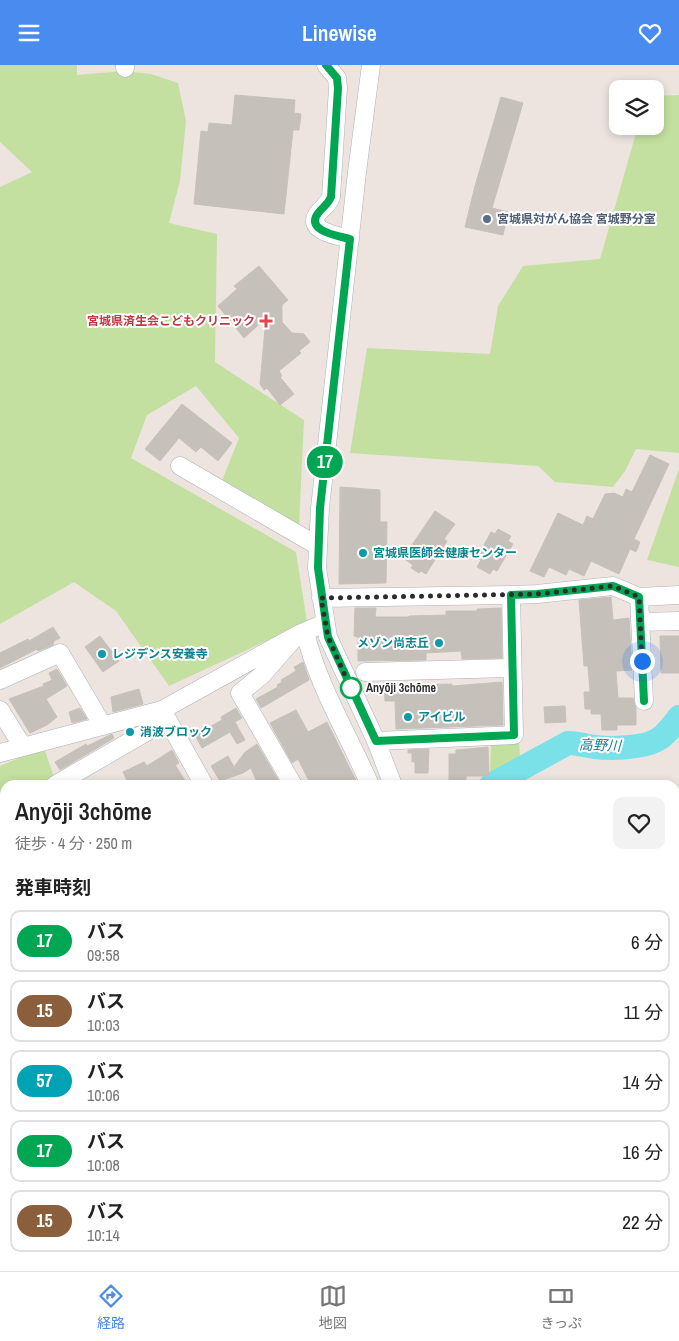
<!DOCTYPE html>
<html lang="ja">
<head>
<meta charset="utf-8">
<style>
  :root { --surface:#fff; --page:#f2f2f2; --text:#222; --muted:#767676; --line:#e0e0e0; --accent:#4a8bef }
  body { margin:0; font-family:"Archivo Narrow","Noto Sans JP",sans-serif; background:var(--page); color:var(--text); height:100vh; display:flex; flex-direction:column; font-size:19px; white-space:nowrap }
  * { box-sizing:border-box; margin:0 }
  p { font-size:16px; color:var(--muted) }
  .icon { flex:none; width:28px; height:28px; fill:none; stroke:currentColor; stroke-width:2; stroke-linecap:round; stroke-linejoin:round }
  .map { position:relative; flex:1; overflow:hidden }
  .side { position:absolute; left:0px; top:715px; width:680px; height:491px; display:flex; flex-direction:column; background:var(--surface); border-radius:15px 15px 0 0; box-shadow:0 2px 8px #0003 }
  .side>* { flex:none }
  .badge { padding:0 10px; border-radius:16px; font-size:18px; line-height:32px }
  .buttons { position:absolute; left:609px; top:15px; display:grid; gap:10px }
  .buttons a { display:grid; place-items:center; width:55px; height:55px; border-radius:10px; background:var(--surface); box-shadow:0 2px 8px #0003; font-size:25px }
  .you { position:absolute; width:25px; height:25px; margin:-12px; border:4px solid #fff; border-radius:50%; background:#1a73e8; box-shadow:0 0 0 8px #1a73e833 }
  .map>.badge { position:absolute; translate:-50% -50%; box-shadow:0 0 0 2px #fff }
  h2 { padding:0 15px; font-size:19px; line-height:45px }
  .round { display:grid; place-items:center; flex:none; width:52px; height:52px; border-radius:10px; background:var(--page) }
  .headline { display:flex; align-items:center; justify-content:space-between; height:85px; padding:0 15px }
  h1 { font-size:24px; font-weight:600; line-height:38px }
  ul { padding:0; list-style:none }
  li { display:flex; align-items:center; gap:15px; height:62px; margin:0 10px 8px; padding:0 5px; border:2px solid var(--line); border-radius:10px }
  li div { flex:1 }
  li b { display:block; font-size:19px }
  li em { font-style:normal }
  li .badge { min-width:55px; font-weight:700; text-align:center }
  header { display:flex; justify-content:space-between; align-items:center; height:65px; padding:0 15px; background:var(--accent); color:#fff; font-size:22px; font-weight:600 }
  .menu { display:flex; justify-content:space-around; align-items:center; height:70px; border-top:1px solid var(--line); background:var(--surface); font-size:14px; color:var(--muted) }
  .menu a { display:grid; justify-items:center; gap:2px }
  .menu .selected { color:var(--accent) }
  .map>svg:first-child { display:block }
</style>
</head>
<body>
<header><svg class="icon" aria-label="menu" viewBox="0 0 24 24"><path d="M4 6h16M4 12h16M4 18h16"/></svg>Linewise<svg class="icon" aria-label="heart" viewBox="0 0 24 24"><path d="M12 20l-8-8c-3-5 5-10 8-4 3-6 11-1 8 4z"/></svg></header>
<div class="map">
<svg width="679" height="1206" viewBox="0 0 679 1206">
  <rect width="100%" height="100%" fill="#ede4e0"/>
  <path fill="#c3e0a0" d="M0,0H77V10L123,6L151,9L178,18L186,56L180,116L169,158L217,169L215,297L304,355L299,461L221,418L239,373L196,321L147,350L131,393L296,487L307,557L169,621L116,546L74,517L0,559V122L32,107L0,77Z
    M679,30V388L636,384L625,406L613,422L555,417L538,401L350,388L367,283L490,289L498,241L523,201L600,194L638,61H655V31Z
    M679,404V502L647,495Z
    M519,675L520,694L490,711L491,678Z
    M45,686L55,715L47,720H5V744L0,747V701L28,689Z
    M5,1091V1201H21L8,1206H0V1093Z"/>
  <path fill="#d6e69c" d="M679,783V963L675,965V786Z"/>
  <g fill="none" stroke-linecap="round" stroke-linejoin="round">
    <path stroke="#7ae1e8" stroke-width="24" d="M491,720L568,678C578,678 585,681 595,682C612,684 642,683 657,675C666,670 673,660 679,652
      M0,1076L5,1074"/>
  </g>
  <path fill="#c6c0bb" stroke="#c8c0b9" d="M235,30L295,35L294,48L301,49L299,65H293L284,149L194,139L201,66L208,67L209,58L232,60Z
    M501,32L523,38L492,143L508,147L503,170L465,162L475,121Z
    M259,201L288,235L282,240V257L292,268L304,269L310,277L299,286L301,288L279,306L282,311L280,312L294,329L280,340L267,323L264,325L260,319L266,253L244,273L218,241L237,224L234,221Z
    M182,339L232,378L218,396L201,382L196,387L179,373L160,396L145,384Z
    M650,390L669,399L634,474L640,477L636,487L630,484L619,509L591,496L584,511L569,504L566,510L549,502L544,512L530,506L558,448L583,460L587,451L593,454L605,429L614,428L623,432L626,424L632,427Z
    M340,422L380,425V457H387L386,518L339,519Z
    M435,446L455,459L444,474L447,476L426,509L421,506L419,508L411,503L413,500L403,493Z
    M498,464L511,471L508,476L513,479L497,506L493,504L490,509L477,502L481,495L477,493L491,467L495,469Z
    M611,532L613,555L629,553L632,605L616,606L618,633H633L636,643V660H617V665H602L601,649H591V644H585L584,627H590L588,601H584L579,535Z
    M355,543H376L375,552H409V551L446,550V546H477V544L501,543L502,593L462,594L461,586L426,588V595L358,596V572L354,571Z
    M53,562L60,573L54,576L53,580L38,586L37,584L0,603V588L28,574L29,576Z
    M100,571L119,596L103,607L85,582Z
    M660,571H679V608H661Z
    M303,597L309,615L261,643L256,634L278,622L277,620L282,617L281,615L296,606L294,602Z
    M57,604L67,621L46,634L57,652L47,660L30,668L9,634L44,621L43,619L52,615L49,608Z
    M384,617H395V619H414V620L452,619V621L502,617L503,660L396,664L395,636H385Z
    M139,624L143,639L113,647L111,632Z
    M565,641L566,657L545,658L544,642Z
    M80,643L87,654L72,658L69,647Z
    M236,643L242,653L235,657L245,675L237,679L230,667L202,683L195,670L222,655L221,652Z
    M296,645L308,667L327,657L358,720H311L298,694L292,698L270,658Z
    M112,669L114,673L60,705L55,697L86,679L87,681Z
    M257,679L281,720H258L251,703L243,708L220,716L211,701L228,691L234,702L245,687Z
    M488,682L489,711H466V717L449,715V689H456V685Z
    M429,684L428,708H415V697H412V688H408V685Z
    M172,685L179,698L175,700L188,720H129L123,707L144,697L147,701Z"/>
  <g fill="none" stroke-linecap="round" stroke-linejoin="round">
    <g stroke="#acb1b8" stroke-width="19">
      <path id="minor" d="M326,0L337,13L338,23L331,132C328,140 324,141 319,147C303,166 339,171 350,174
        M371,0L357,107L320,443L317,503L328,572L376,676L393,720
        M125,3V0
        M180,401L318,481
        M511,530L537,529L613,521L639,532L644,636
        M639,532L679,530
        M321,533L511,530L514,670L376,676
        M640,557L679,556
        M305,567C318,621 348,669 370,720
        M365,607L512,603
        M0,615L60,588L103,661
        M0,645L23,682
        M162,645L297,570L325,558
        M0,688L162,645L204,720
        M55,720L167,655
        M293,720L240,628L262,610L297,570
        M0,752L5,749
        M0,843L5,840
        M0,942L5,939
        M675,1004L679,1001
        M0,1027L5,1036
        M0,1061L5,1058
        M675,1095L679,1093
        M675,1145L679,1150
        M261,1201L263,1206
        M621,1201L625,1206
        M368,1206L375,1201
        M518,1206L524,1201"/>
    </g>
    <use href="#minor" stroke="#fff" stroke-width="18"/>
  </g>
  <g fill="none" stroke-linecap="round" stroke-linejoin="round">
    <g stroke="#fff" stroke-width="11">
      <path id="line" d="M326,0L337,13L338,23L331,132C328,139 324,141 319,147C303,166 339,171 350,174L320,443L318,503L328,572L376,676L514,670L511,530L537,529L613,521L639,532L644,636"/>
    </g>
    <use href="#line" stroke="#00a651" stroke-width="8"/>
    <path stroke="#2c2c2c" stroke-width="5" stroke-dasharray="0 9" d="M351,623V624L328,572L321,533L537,529L613,521L639,532L642,596"/>
  </g>
  <circle fill="#5c6f8a" stroke="#fff" stroke-width="2" cx="487" cy="154" r="5"/>
  <path fill="#e0444e" stroke="#fff" stroke-width="2" d="M263.5 248.5h5v5h5v5h-5v5h-5v-5h-5v-5h5z"/>
  <g fill="#0f9aa8" stroke="#fff" stroke-width="2">
    <circle cx="363" cy="488" r="5"/>
    <circle cx="439" cy="578" r="5"/>
    <circle cx="102" cy="589" r="5"/>
    <circle cx="408" cy="652" r="5"/>
    <circle cx="130" cy="667" r="5"/>
  </g>
  <circle fill="#fff" stroke="#00a651" stroke-width="2.5" cx="351" cy="623" r="10"/>
  <g text-anchor="middle" dominant-baseline="central" stroke-width="4" stroke-linejoin="round" paint-order="stroke">
    <g font-size="12" font-weight="bold" fill="#4e5e75" stroke="#fff" text-anchor="start">
      <text x="497" y="154">宮城県対がん協会 宮城野分室</text>
    </g>
    <g font-size="12" font-weight="bold" fill="#be3a42" stroke="#fff" text-anchor="end">
      <text x="255" y="256">宮城県済生会こどもクリニック</text>
    </g>
    <g font-size="12" font-weight="bold" fill="#0d838f" stroke="#fff" text-anchor="start">
      <text x="373" y="488">宮城県医師会健康センター</text>
      <text x="429" y="578" text-anchor="end">メゾン尚志丘</text>
      <text x="112" y="589">レジデンス安養寺</text>
      <text x="418" y="652">アイビル</text>
      <text x="140" y="667">消波ブロック</text>
    </g>
    <g font-size="12" font-weight="bold" fill="#2c2c2c" stroke="#fff" text-anchor="start">
      <text x="366" y="623">Anyōji 3chōme</text>
    </g>
    <g font-size="14" font-style="italic" fill="#167e8f" stroke="#fff">
      <text transform="translate(600 680) rotate(2)">高野川</text>
    </g>
  </g>
</svg>
<div class="buttons">
<a><svg class="icon" aria-label="layers" viewBox="0 0 24 24"><path d="M12 4l9 5-9 5-9-5zM3 14l9 5 9-5"/></svg></a>
</div>
<div class="you" style="left:642px;top:596px"></div>
<b class="badge" style="left:325px;top:397px;background:#00a651;color:#fff">17</b>
<section class="side">
<div class="headline"><div><h1>Anyōji 3chōme</h1><p>徒歩 · 4 分 · 250 m</p></div><a class="round"><svg class="icon" aria-label="heart" viewBox="0 0 24 24"><path d="M12 20l-8-8c-3-5 5-10 8-4 3-6 11-1 8 4z"/></svg></a></div>
<h2>発車時刻</h2>
<ul>
<li><span class="badge" style="background:#00a651;color:#fff">17</span><div><b>バス</b><p>09:58</p></div><em>6 分</em></li>
<li><span class="badge" style="background:#8b5e3c;color:#fff">15</span><div><b>バス</b><p>10:03</p></div><em>11 分</em></li>
<li><span class="badge" style="background:#00a3b4;color:#fff">57</span><div><b>バス</b><p>10:06</p></div><em>14 分</em></li>
<li><span class="badge" style="background:#00a651;color:#fff">17</span><div><b>バス</b><p>10:08</p></div><em>16 分</em></li>
<li><span class="badge" style="background:#8b5e3c;color:#fff">15</span><div><b>バス</b><p>10:14</p></div><em>22 分</em></li>
</ul>
</section>
</div>
<nav class="menu">
<a class="selected"><svg class="icon" aria-label="directions" viewBox="0 0 24 24"><path d="M12 3l9 9-9 9-9-9zM9 14v-3h6M13 9l2 2-2 2"/></svg>経路</a>
<a><svg class="icon" aria-label="map" viewBox="0 0 24 24"><path d="M3 6l6-2 6 2 6-2v14l-6 2-6-2-6 2zM9 4v14M15 6v14"/></svg>地図</a>
<a><svg class="icon" aria-label="tickets" viewBox="0 0 24 24"><path d="M3 7h18v10H3zM15 7v10"/></svg>きっぷ</a>
</nav>
</body>
</html>
